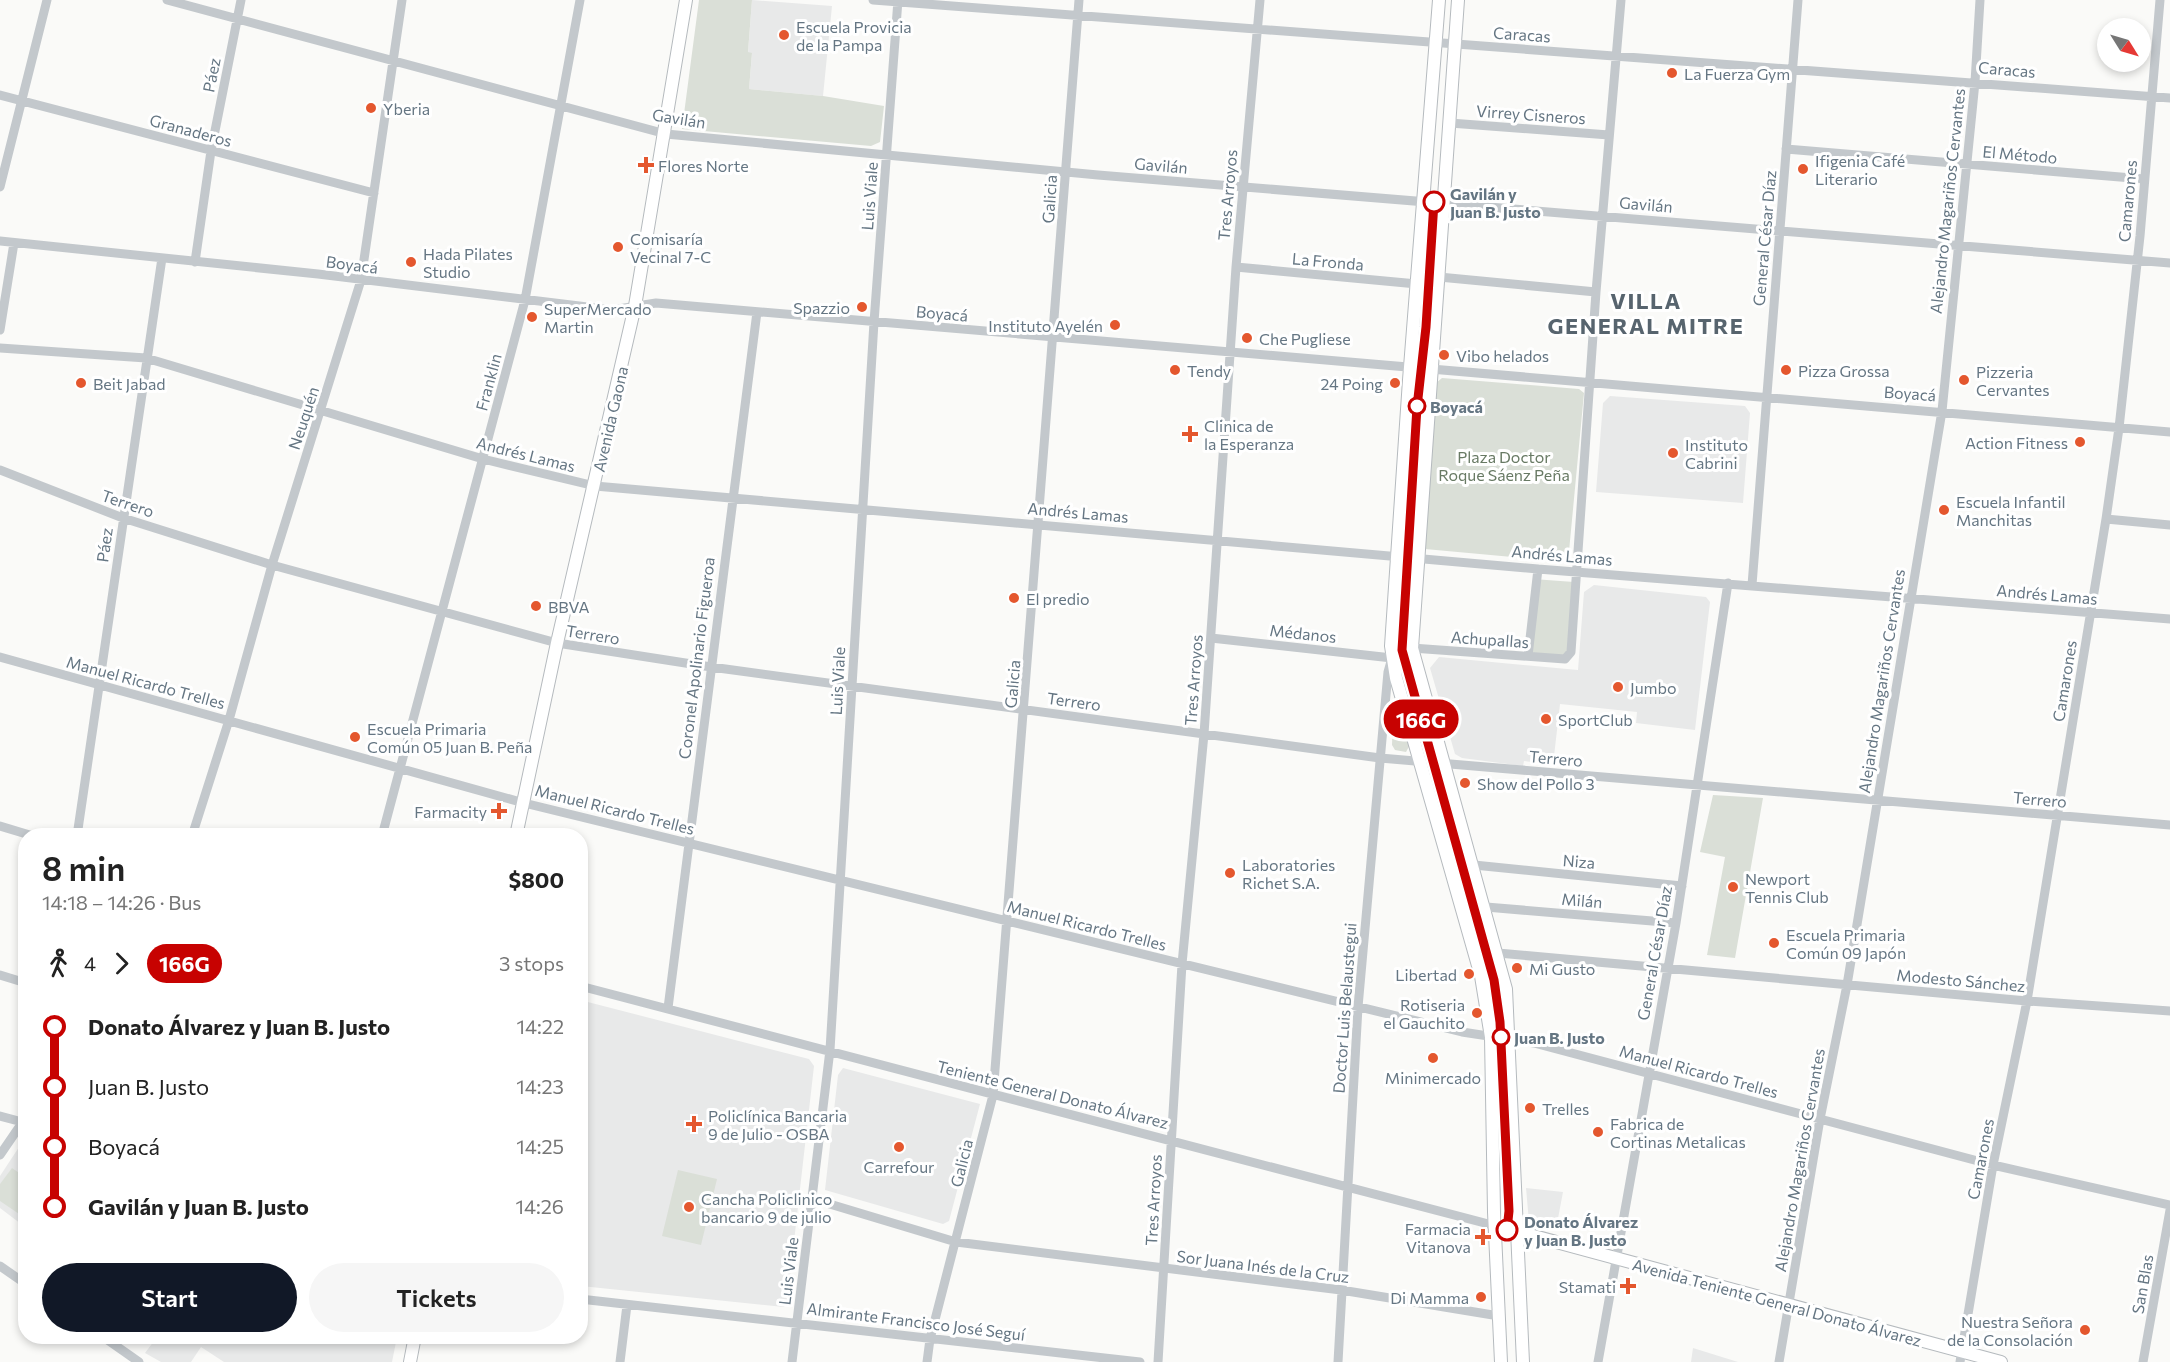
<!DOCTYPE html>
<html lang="en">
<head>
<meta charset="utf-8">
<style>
  :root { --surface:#fff; --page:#f6f6f6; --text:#222; --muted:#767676; --accent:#111827 }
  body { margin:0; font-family:Commissioner,sans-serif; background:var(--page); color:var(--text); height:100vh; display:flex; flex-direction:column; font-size:22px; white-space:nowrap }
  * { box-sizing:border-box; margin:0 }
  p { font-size:20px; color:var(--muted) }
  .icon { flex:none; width:33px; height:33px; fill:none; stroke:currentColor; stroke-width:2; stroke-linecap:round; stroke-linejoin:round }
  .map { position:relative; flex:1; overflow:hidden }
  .sheet { position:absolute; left:18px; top:828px; width:570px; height:516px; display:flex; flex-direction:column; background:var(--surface); border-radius:24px; box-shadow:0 3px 9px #0003 }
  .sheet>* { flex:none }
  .badge { padding:0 12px; border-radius:20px; font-size:21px; line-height:39px }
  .needle { width:39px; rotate:127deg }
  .tools { position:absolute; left:2097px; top:18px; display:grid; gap:12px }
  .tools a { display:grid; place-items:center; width:54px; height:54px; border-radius:50%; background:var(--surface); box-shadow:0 3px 9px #0003; font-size:30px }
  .map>.badge { position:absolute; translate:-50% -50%; box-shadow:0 0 0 3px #fff }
  .legs { display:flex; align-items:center; gap:9px; height:66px; padding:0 24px; font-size:20px }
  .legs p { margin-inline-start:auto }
  .head { display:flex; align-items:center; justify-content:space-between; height:102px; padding:0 24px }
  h1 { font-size:33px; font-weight:600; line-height:45px }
  .cta { display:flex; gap:12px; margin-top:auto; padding:12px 24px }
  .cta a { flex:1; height:69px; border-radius:36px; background:var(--accent); color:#fff; font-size:24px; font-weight:600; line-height:69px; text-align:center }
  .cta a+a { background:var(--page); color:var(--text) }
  ul { padding:0 24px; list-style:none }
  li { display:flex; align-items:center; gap:21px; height:60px; font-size:22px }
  li i { display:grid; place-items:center; width:9px; height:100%; margin:0 8px; background:currentColor }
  li i::after { content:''; width:15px; height:15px; margin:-8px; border:4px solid; border-radius:50%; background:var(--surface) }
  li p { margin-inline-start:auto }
  li:first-child i { background:linear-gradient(#0000 50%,currentColor 0) }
  li:last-child i { background:linear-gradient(currentColor 50%,#0000 0) }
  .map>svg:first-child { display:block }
</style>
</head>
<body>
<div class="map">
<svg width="2170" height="1362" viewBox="0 0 2170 1362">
  <rect width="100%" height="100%" fill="#fafaf8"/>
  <path fill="#e8e9e9" d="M752,0L832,6L823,96L749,89L752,54L748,53Z
    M1610,396L1745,406L1750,413L1743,503L1596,492L1603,403Z
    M1594,585L1706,597L1710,602L1695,730L1636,723L1637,712L1560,704L1553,765L1524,761L1523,766L1462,758L1455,754L1430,668L1439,657L1578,670L1584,592Z
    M580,1000L809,1059L814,1066L787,1303L784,1307L581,1286Z
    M843,1068L980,1104L949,1221L943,1224L825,1190L838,1075Z
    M25,1138V1227L0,1208V1176Z
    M1526,1188L1563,1192L1556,1229L1529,1222Z
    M157,1337V1336L397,1337L392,1362H224L201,1347L191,1362H161L145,1353Z
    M1693,1348L1738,1362H1691Z"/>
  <path fill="#dadfd7" d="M699,0H752L748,52L752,53L749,89L823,96L884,106L880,142L871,146L682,129Z
    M1442,378L1579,389L1584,393L1568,562L1425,549L1436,383Z
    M1533,579L1574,582L1568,658L1527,655Z
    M1402,714L1411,743L1406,752L1395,750L1392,745L1393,715Z
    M1713,795L1763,798L1735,958L1707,955L1725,857L1700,852Z
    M12,1168L25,1177V1218L0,1201V1184Z
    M678,1170L717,1179L701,1245L662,1236Z"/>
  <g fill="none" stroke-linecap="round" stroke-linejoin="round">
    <g stroke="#b5babe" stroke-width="14">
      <path id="major" d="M1439,0L1409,380L1391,646L1396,678L1481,976L1491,1037L1494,1212L1501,1362
        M1458,0L1412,648L1506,989L1523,1362
        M516,836L557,643L635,306L686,0
        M1519,1232L2001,1362
        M410,1362L415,1336"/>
    </g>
    <path stroke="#c3c8cc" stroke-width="9" d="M167,0L666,134L1098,175L2170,263
      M873,0L2170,98
      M0,95L374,193
      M1450,123L1609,135
      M1786,149L2144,179
      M0,187L47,0
      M0,241L318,274L612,310L656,303L2170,432
      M195,262L211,151L241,0
      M1236,267L1417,284
      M1439,277L1596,292
      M0,330L14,243
      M0,348L146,358L483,459L595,486L1538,569L2170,619
      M0,470L123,518L272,565L557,643L711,667L1380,758L2170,825
      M2106,519L2170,525
      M1752,585L1798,0
      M1211,638L1392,658L1388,672L1358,1007L1338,1362
      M1412,648L1565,659L1571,652L1596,292L1621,0
      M1528,656L1538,569
      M0,657L524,803L1462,1032L1534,1043L1993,1165L2170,1205
      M0,826L33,836
      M77,836L162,258
      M192,836L229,720L272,565L361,280L402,0
      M382,836L525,300L580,0
      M1474,865L1682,886
      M1486,907L1676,923
      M1498,953L2027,1001L2170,1011
      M0,975L26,983
      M580,986L1519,1232
      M668,1008L757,312
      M0,1116L26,1123
      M0,1155L26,1117
      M813,1199L956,1242L1341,1290L1499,1316
      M0,1266L26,1284
      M580,1299L1140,1362
      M102,1336L139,1362
      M620,1362L627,1305
      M792,1362L830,1050L874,322L898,0
      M927,1362L930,1339L993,1095L1079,0
      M1158,1362L1182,964L1204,734L1236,267L1260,0
      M1598,1362L1676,923L1728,583
      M1779,1362L1820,1119L1847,985L1942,411L1975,82L1980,0
      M1960,1362L1993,1165L2027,1001L2106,519L2119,428L2140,236L2160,0
      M2143,1362L2170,1210"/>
    <use href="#major" stroke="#fff" stroke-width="12"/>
  </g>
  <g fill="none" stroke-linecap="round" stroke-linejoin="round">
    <g stroke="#fff" stroke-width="14">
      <path id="line-1" d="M1434,202L1426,327L1417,407L1402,650L1494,980L1500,1022L1509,1211L1507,1230"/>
    </g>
    <use href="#line-1" stroke="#c70201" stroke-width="9"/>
  </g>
  <g fill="#e4572e" stroke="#fff" stroke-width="2">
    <circle cx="784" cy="35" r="6"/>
    <circle cx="1672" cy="73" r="6"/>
    <circle cx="371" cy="108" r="6"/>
    <path d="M643 156h6v6h6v6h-6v6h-6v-6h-6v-6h6z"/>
    <circle cx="1803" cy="169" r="6"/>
    <circle cx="618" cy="247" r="6"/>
    <circle cx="411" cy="262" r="6"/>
    <circle cx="862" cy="307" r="6"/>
    <circle cx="532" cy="317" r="6"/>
    <circle cx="1115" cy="325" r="6"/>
    <circle cx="1247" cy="338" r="6"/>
    <circle cx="1444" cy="355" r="6"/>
    <circle cx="1175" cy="370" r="6"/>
    <circle cx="1786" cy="370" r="6"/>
    <circle cx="1964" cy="380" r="6"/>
    <circle cx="81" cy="383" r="6"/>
    <circle cx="1395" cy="383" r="6"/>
    <path d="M1187 425h6v6h6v6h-6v6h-6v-6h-6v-6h6z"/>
    <circle cx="2080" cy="442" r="6"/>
    <circle cx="1673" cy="453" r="6"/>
    <circle cx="1944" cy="510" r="6"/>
    <circle cx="1014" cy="598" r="6"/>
    <circle cx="536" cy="606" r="6"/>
    <circle cx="1618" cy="687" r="6"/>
    <circle cx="1546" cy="719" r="6"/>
    <circle cx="355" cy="737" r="6"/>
    <circle cx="1465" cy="783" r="6"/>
    <path d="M496 802h6v6h6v6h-6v6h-6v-6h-6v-6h6z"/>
    <circle cx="1230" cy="873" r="6"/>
    <circle cx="1733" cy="887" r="6"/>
    <circle cx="1774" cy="943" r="6"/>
    <circle cx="1517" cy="968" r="6"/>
    <circle cx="1469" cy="974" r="6"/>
    <circle cx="1477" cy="1013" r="6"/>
    <circle cx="1433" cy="1058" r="6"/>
    <circle cx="1530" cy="1108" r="6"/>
    <path d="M691 1115h6v6h6v6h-6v6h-6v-6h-6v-6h6z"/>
    <circle cx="1598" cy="1132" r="6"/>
    <circle cx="899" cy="1147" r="6"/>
    <circle cx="689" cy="1207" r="6"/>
    <path d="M1480 1228h6v6h6v6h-6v6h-6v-6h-6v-6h6z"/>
    <path d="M1625 1277h6v6h6v6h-6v6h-6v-6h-6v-6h6z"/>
    <circle cx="1481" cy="1297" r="6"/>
    <circle cx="2085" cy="1330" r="6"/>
  </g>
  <g fill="#fff" stroke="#c70201" stroke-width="3">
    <circle cx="1434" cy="202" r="10"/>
    <circle cx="1417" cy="406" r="8"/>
    <circle cx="1501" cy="1037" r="8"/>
    <circle cx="1507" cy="1230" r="10"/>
  </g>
  <g text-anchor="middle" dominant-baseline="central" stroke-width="6" stroke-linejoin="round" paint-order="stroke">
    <g font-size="16" fill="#657683" stroke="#fff" text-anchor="start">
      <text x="796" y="26">Escuela Provicia<tspan x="796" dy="18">de la Pampa</tspan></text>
      <text x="1684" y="73">La Fuerza Gym</text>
      <text x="383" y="108">Yberia</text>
      <text x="1815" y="160">Ifigenia Café<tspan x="1815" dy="18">Literario</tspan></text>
      <text x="658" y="165">Flores Norte</text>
      <text x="630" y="238">Comisaría<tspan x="630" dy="18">Vecinal 7-C</tspan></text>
      <text x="423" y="253">Hada Pilates<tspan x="423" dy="18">Studio</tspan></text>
      <text x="850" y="307" text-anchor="end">Spazzio</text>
      <text x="544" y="308">SuperMercado<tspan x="544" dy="18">Martin</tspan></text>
      <text x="1103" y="325" text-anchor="end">Instituto Ayelén</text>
      <text x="1259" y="338">Che Pugliese</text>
      <text x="1456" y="355">Vibo helados</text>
      <text x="1187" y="370">Tendy</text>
      <text x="1798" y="370">Pizza Grossa</text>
      <text x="1976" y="371">Pizzeria<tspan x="1976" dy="18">Cervantes</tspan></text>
      <text x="93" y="383">Beit Jabad</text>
      <text x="1383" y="383" text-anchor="end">24 Poing</text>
      <text x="1204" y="425">Clinica de<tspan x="1204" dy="18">la Esperanza</tspan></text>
      <text x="2068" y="442" text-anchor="end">Action Fitness</text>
      <text x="1685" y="444">Instituto<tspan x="1685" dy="18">Cabrini</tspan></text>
      <text x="1956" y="501">Escuela Infantil<tspan x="1956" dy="18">Manchitas</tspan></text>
      <text x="1026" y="598">El predio</text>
      <text x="548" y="606">BBVA</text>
      <text x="1630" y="687">Jumbo</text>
      <text x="1558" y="719">SportClub</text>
      <text x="367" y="728">Escuela Primaria<tspan x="367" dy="18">Común 05 Juan B. Peña</tspan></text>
      <text x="1477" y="783">Show del Pollo 3</text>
      <text x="487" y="811" text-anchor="end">Farmacity</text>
      <text x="1242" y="864">Laboratories<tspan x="1242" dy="18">Richet S.A.</tspan></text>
      <text x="1745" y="878">Newport<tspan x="1745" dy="18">Tennis Club</tspan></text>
      <text x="1786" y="934">Escuela Primaria<tspan x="1786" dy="18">Común 09 Japón</tspan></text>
      <text x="1529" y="968">Mi Gusto</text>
      <text x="1457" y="974" text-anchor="end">Libertad</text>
      <text x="1465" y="1004" text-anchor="end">Rotiseria<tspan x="1465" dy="18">el Gauchito</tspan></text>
      <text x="1433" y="1077" text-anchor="middle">Minimercado</text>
      <text x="1542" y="1108">Trelles</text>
      <text x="708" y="1115">Policlínica Bancaria<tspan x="708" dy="18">9 de Julio - OSBA</tspan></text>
      <text x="1610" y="1123">Fabrica de<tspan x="1610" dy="18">Cortinas Metalicas</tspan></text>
      <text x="899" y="1166" text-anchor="middle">Carrefour</text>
      <text x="701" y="1198">Cancha Policlinico<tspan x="701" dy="18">bancario 9 de julio</tspan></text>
      <text x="1471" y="1228" text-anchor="end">Farmacia<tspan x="1471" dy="18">Vitanova</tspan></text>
      <text x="1616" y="1286" text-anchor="end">Stamati</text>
      <text x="1469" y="1297" text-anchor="end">Di Mamma</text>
      <text x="2073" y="1321" text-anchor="end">Nuestra Señora<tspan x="2073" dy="18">de la Consolación</tspan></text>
    </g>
    <g font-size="16" fill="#657683" stroke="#fff">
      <text transform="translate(1522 34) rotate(4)">Caracas</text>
      <text transform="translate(2007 69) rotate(5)">Caracas</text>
      <text transform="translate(211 75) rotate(-79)">Páez</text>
      <text transform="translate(1531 114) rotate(4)">Virrey Cisneros</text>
      <text transform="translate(679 118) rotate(9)">Gavilán</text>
      <text transform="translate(191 130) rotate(15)">Granaderos</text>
      <text transform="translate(2020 154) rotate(5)">El Método</text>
      <text transform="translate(1161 165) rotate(5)">Gavilán</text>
      <text transform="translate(1227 195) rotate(-85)">Tres Arroyos</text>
      <text transform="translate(869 196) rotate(-86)">Luis Viale</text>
      <text transform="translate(1049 199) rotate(-86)">Galicia</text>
      <text transform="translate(1947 201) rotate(-84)">Alejandro Magariños Cervantes</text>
      <text transform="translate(2127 201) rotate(-85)">Camarones</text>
      <text transform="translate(1646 204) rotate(5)">Gavilán</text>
      <text transform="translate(1764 238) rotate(-85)">General César Díaz</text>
      <text transform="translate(1328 261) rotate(5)">La Fronda</text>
      <text transform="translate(352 264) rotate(7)">Boyacá</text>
      <text transform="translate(942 313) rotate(5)">Boyacá</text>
      <text transform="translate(488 382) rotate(-75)">Franklin</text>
      <text transform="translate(1910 393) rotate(4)">Boyacá</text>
      <text transform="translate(303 418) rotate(-72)">Neuquén</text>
      <text transform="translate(610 419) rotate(-77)">Avenida Gaona</text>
      <text transform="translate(526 454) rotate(14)">Andrés Lamas</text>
      <text transform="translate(128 503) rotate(19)">Terrero</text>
      <text transform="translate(1078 512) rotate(5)">Andrés Lamas</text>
      <text transform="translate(104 545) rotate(-82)">Páez</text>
      <text transform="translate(1562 555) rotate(5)">Andrés Lamas</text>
      <text transform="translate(2047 594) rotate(5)">Andrés Lamas</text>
      <text transform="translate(1303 633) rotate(6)">Médanos</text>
      <text transform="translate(593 634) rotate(9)">Terrero</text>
      <text transform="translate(1490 639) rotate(4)">Achupallas</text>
      <text transform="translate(696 658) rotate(-83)">Coronel Apolinario Figueroa</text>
      <text transform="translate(1193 680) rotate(-86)">Tres Arroyos</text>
      <text transform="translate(837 681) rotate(-87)">Luis Viale</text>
      <text transform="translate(1881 681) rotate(-81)">Alejandro Magariños Cervantes</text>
      <text transform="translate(2064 681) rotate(-81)">Camarones</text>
      <text transform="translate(146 682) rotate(15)">Manuel Ricardo Trelles</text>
      <text transform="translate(1012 684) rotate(-85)">Galicia</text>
      <text transform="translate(1074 701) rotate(8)">Terrero</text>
      <text transform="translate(1556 758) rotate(5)">Terrero</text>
      <text transform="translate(2040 799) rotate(5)">Terrero</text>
      <text transform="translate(615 809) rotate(14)">Manuel Ricardo Trelles</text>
      <text transform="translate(1579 861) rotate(5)">Niza</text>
      <text transform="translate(1582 900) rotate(5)">Milán</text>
      <text transform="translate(1087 925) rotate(14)">Manuel Ricardo Trelles</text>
      <text transform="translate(1654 953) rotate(-80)">General César Díaz</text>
      <text transform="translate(1961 980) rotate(5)">Modesto Sánchez</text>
      <text transform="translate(1344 1008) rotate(-86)">Doctor Luis Belaustegui</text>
      <text transform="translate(1699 1071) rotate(15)">Manuel Ricardo Trelles</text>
      <text transform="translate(1053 1094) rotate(14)">Teniente General Donato Álvarez</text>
      <text transform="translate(1980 1159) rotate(-79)">Camarones</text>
      <text transform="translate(1799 1160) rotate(-80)">Alejandro Magariños Cervantes</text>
      <text transform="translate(961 1163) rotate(-76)">Galicia</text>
      <text transform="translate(1153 1200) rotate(-87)">Tres Arroyos</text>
      <text transform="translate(1263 1266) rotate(7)">Sor Juana Inés de la Cruz</text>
      <text transform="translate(788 1271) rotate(-83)">Luis Viale</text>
      <text transform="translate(2142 1284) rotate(-80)">San Blas</text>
      <text transform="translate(1777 1302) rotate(15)">Avenida Teniente General Donato Álvarez</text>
      <text transform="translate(916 1321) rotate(7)">Almirante Francisco José Seguí</text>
    </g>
    <g font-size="16" font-weight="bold" fill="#657683" stroke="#fff" text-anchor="start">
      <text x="1450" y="193">Gavilán y<tspan x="1450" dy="18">Juan B. Justo</tspan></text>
      <text x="1430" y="406">Boyacá</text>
      <text x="1514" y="1037">Juan B. Justo</text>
      <text x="1524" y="1221">Donato Álvarez<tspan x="1524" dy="18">y Juan B. Justo</tspan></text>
    </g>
    <g font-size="16" fill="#687a64" stroke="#fff">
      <text x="1504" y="456">Plaza Doctor<tspan x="1504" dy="18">Roque Sáenz Peña</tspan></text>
    </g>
    <g font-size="22" font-weight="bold" letter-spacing="1.5" fill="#57646e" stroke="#fff">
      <text x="1646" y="300">VILLA<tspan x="1646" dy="25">GENERAL MITRE</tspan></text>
    </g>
  </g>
</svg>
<div class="tools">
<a><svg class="needle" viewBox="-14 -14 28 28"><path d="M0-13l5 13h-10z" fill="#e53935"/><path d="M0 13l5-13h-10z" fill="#767676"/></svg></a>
</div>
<b class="badge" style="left:1421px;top:719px;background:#c70201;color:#fff">166G</b>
<section class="sheet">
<div class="head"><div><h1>8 min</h1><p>14:18 – 14:26 · Bus</p></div><b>$800</b></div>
<div class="legs"><svg class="icon" aria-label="walk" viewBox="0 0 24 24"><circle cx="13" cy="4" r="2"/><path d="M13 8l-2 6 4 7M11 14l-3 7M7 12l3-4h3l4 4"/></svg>4<svg class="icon" aria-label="forward" viewBox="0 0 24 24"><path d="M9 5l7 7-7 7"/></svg><b class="badge" style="background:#c70201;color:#fff">166G</b><p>3 stops</p></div>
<ul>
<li><i style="color:#c70201"></i><b>Donato Álvarez y Juan B. Justo</b><p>14:22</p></li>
<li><i style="color:#c70201"></i><span>Juan B. Justo</span><p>14:23</p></li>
<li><i style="color:#c70201"></i><span>Boyacá</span><p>14:25</p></li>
<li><i style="color:#c70201"></i><b>Gavilán y Juan B. Justo</b><p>14:26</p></li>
</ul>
<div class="cta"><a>Start</a><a>Tickets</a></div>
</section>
</div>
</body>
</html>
